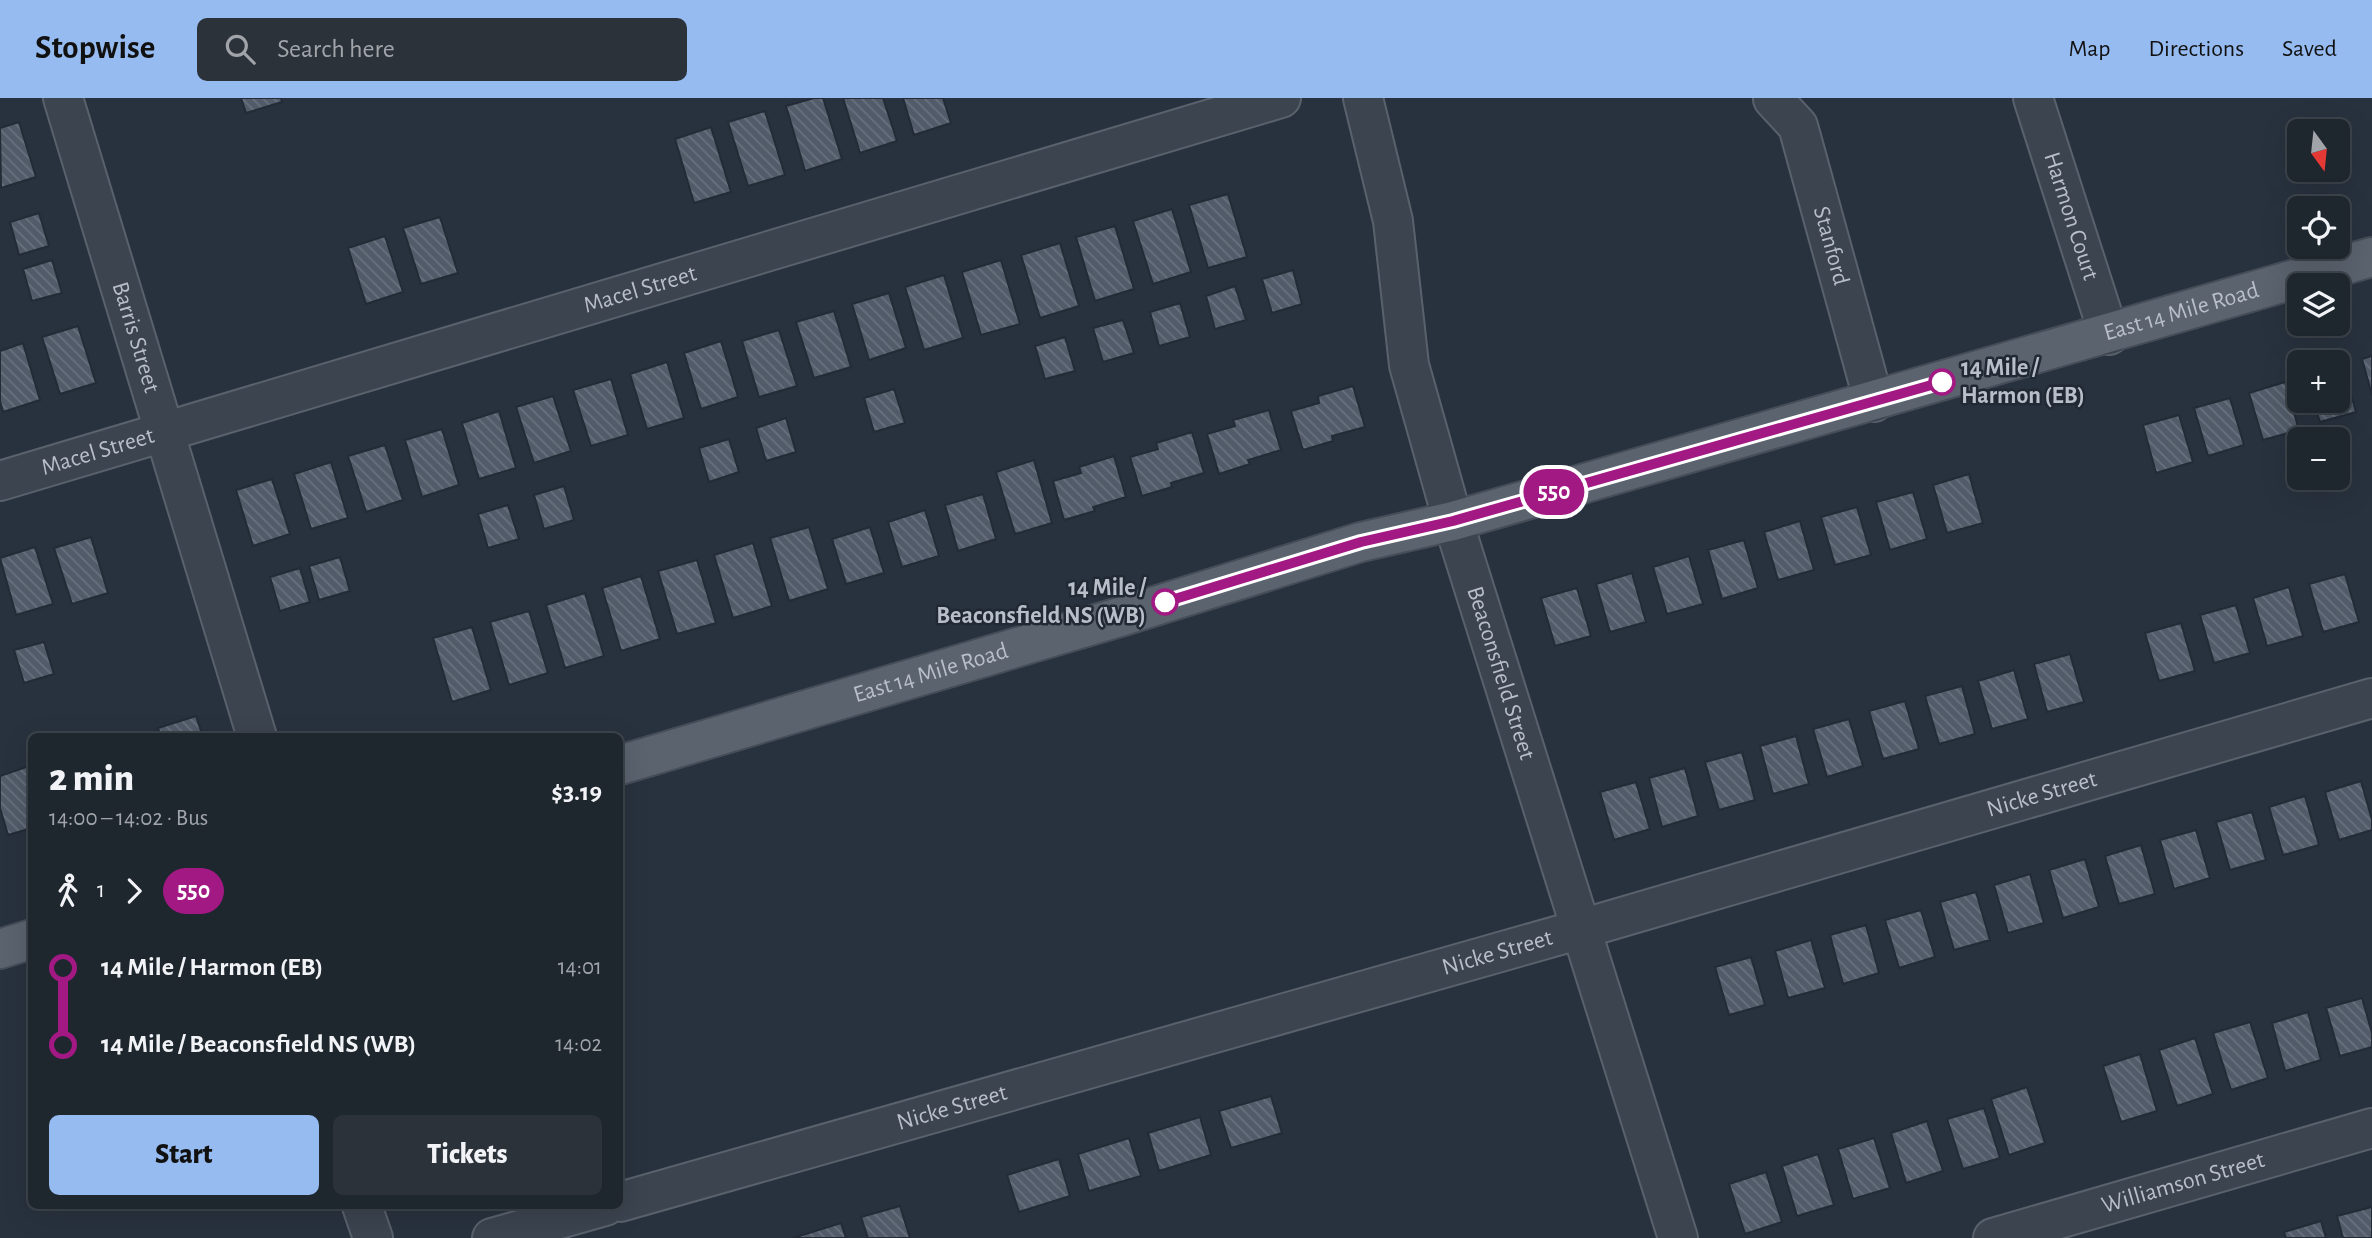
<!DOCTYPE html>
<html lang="en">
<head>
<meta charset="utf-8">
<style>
  :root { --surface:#1e262e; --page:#2b323a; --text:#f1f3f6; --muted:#a1a5aa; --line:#3c434a; --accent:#96bbf0 }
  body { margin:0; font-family:"Alegreya Sans",sans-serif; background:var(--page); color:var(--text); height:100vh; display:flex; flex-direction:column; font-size:26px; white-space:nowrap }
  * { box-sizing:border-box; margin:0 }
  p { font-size:23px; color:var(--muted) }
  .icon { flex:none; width:38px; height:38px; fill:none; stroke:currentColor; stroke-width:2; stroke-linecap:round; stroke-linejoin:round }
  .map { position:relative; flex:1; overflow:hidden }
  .details { position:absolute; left:28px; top:635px; width:595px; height:476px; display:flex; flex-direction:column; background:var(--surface); border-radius:10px; box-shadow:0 7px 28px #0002,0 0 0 2px var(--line) }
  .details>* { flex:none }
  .badge { padding:0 14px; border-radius:23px; font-size:24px; line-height:46px }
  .needle { width:46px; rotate:165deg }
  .fabs { position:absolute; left:2287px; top:21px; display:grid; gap:14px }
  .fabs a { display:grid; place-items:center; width:63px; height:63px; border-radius:10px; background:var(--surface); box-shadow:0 7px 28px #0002,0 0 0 2px var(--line); font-size:35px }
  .map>.badge { position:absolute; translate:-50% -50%; box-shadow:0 0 0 4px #fff }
  .legs { display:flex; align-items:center; gap:10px; height:77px; padding:0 21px; font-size:23px }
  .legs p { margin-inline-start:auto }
  .overview { display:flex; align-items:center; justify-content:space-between; height:119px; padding:0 21px }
  h1 { font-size:38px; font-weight:800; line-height:52px }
  .action { display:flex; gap:14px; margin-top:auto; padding:14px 21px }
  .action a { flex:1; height:80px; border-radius:10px; background:var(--accent); color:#111; font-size:28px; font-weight:800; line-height:80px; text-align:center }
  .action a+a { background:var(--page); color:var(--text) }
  ul { padding:0 21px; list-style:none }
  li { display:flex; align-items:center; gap:24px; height:77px; font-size:26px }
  li i { display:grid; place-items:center; width:10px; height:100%; margin:0 9px; background:currentColor }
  li i::after { content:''; width:18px; height:18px; margin:-9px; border:5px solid; border-radius:50%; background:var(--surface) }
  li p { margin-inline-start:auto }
  li:first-child i { background:linear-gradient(#0000 50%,currentColor 0) }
  li:last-child i { background:linear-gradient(currentColor 50%,#0000 0) }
  header { display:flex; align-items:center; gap:42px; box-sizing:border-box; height:98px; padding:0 35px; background:var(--accent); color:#111 }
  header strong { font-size:33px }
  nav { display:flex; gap:38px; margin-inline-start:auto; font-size:24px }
  .search { width:490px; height:63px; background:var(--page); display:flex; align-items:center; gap:18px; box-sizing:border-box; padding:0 24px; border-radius:10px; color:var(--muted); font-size:26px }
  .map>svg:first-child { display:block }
</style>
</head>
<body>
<header>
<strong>Stopwise</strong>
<div class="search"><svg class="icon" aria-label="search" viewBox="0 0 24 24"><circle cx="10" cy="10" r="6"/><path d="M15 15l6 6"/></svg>Search here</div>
<nav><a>Map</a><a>Directions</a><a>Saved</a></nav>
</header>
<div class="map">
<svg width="2372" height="1140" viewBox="0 0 2372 1140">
  <defs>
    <pattern id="building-back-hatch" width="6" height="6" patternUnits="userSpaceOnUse" patternTransform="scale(1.75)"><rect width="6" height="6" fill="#515b69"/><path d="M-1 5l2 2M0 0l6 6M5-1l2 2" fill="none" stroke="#68717d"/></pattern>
  </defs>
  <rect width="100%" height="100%" fill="#28323e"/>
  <path fill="url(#building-back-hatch)" stroke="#222b36" stroke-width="2" d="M241,0H281L282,4L246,15Z
    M814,0H823L842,61L805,73L786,8Z
    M843,0H883L897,43L860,55Z
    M903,0H943L951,25L914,37Z
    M765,13L785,77L748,88L728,24Z
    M19,24L36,79L1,90L0,30Z
    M711,29L731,94L694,105L675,41Z
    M1228,96L1247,159L1208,170L1189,107Z
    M1172,111L1191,174L1153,186L1133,123Z
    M39,115L49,148L19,157L10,124Z
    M440,119L458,175L421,186L403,130Z
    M1115,128L1134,191L1095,203L1076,139Z
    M385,138L403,194L366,206L348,150Z
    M1060,145L1079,208L1040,220L1021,157Z
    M52,162L62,195L32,203L23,171Z
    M1001,162L1020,226L981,237L962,174Z
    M1293,172L1302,206L1272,215L1262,181Z
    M944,177L963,240L924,252L905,189Z
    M1235,188L1246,222L1215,231L1206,198Z
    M889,195L906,250L869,262L852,206Z
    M1180,205L1190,239L1159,248L1150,214Z
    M834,213L851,269L814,280L796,224Z
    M1123,222L1134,255L1103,264L1093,230Z
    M78,228L96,285L60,296L42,239Z
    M779,232L797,288L759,299L742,243Z
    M1065,239L1075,273L1045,281L1035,248Z
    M721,243L738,299L701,311L684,255Z
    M23,245L40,302L3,314L0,303V253Z
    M2372,258V297L2362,261Z
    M667,264L684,320L647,331L630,276Z
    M2342,266L2356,314L2320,324L2313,303H2338V267Z
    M611,281L628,337L591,348L573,292Z
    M2285,284L2299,332L2263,342L2249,295Z
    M1353,288L1365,329L1332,338L1333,343L1303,352L1291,313L1319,305L1318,298Z
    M894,291L905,325L874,334L864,300Z
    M553,298L571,353L534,365L516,309Z
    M2230,300L2244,347L2208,358L2194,310Z
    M1269,312L1281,352L1248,362L1250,366L1219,376L1207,336L1235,328L1233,322Z
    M499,313L516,370L479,381L462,325Z
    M2179,317L2193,364L2156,375L2143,327Z
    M786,320L796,354L766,363L756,330Z
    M442,331L459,387L422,399L405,342Z
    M1192,334L1204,375L1171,385L1172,389L1142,398L1130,359L1158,351L1156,345Z
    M729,341L739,374L709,384L699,350Z
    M385,347L403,402L366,414L348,358Z
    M1114,358L1126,399L1093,409L1095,413L1064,422L1053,383L1081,375L1079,369Z
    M1034,362L1052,425L1015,436L996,374Z
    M331,364L348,420L311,431L294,376Z
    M1969,376L1983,425L1947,435L1933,387Z
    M272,381L290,436L253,448L236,392Z
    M564,388L574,422L544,431L534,397Z
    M1913,394L1927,441L1890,452L1876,404Z
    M983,396L996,441L958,453L945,407Z
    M508,407L519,441L488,450L478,416Z
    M1857,409L1871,457L1835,467L1821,419Z
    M925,412L939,458L902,469L888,424Z
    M1800,423L1814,472L1778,482L1764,434Z
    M809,429L828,491L789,503L770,440Z
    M870,429L884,475L846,486L832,441Z
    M91,439L108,495L72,506L54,450Z
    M1744,442L1758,490L1722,501L1708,452Z
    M753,445L772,508L733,520L714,457Z
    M35,449L53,506L16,517L0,460Z
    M1689,458L1703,506L1667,516L1653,469Z
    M340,459L350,493L319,502L309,468Z
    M697,462L716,525L677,536L658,473Z
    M300,470L310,504L280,513L270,479Z
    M1632,475L1646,524L1610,534L1596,486Z
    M2345,476L2359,524L2323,534L2309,486Z
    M641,478L660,541L621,553L602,490Z
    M2289,489L2303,538L2267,548L2253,500Z
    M1577,490L1591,538L1555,548L1541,500Z
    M585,495L604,558L565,570L546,507Z
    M2236,507L2250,555L2214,565L2200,517Z
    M529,513L548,575L509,587L490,524Z
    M2181,525L2195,573L2159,583L2145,535Z
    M472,529L491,592L452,604L433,540Z
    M44,544L54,576L24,585L14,552Z
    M2070,556L2084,604L2047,614L2034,566Z
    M2014,572L2028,621L1992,631L1978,583Z
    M1962,588L1975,636L1939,646L1925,598Z
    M1905,603L1919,651L1883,661L1869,613Z
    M196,618L203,639H161L158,630Z
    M1849,621L1863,668L1827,679L1813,631Z
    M1796,638L1809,686L1773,696L1760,648Z
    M1742,654L1755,702L1719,712L1705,664Z
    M29,668L32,676V730L8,737L0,710V678Z
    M1685,670L1698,718L1662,729L1649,680Z
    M2361,683L2372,722V732L2339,742L2325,694Z
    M1636,684L1650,731L1614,742L1600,694Z
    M2305,698L2319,747L2283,757L2269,709Z
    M2252,714L2266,762L2230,772L2216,724Z
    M2196,732L2210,780L2174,791L2160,742Z
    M2141,747L2155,796L2119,806L2105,758Z
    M2085,761L2099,809L2063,820L2049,772Z
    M2030,776L2044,825L2008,835L1994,787Z
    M1976,794L1990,842L1954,852L1940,804Z
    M1921,812L1935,859L1899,870L1885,822Z
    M1866,827L1879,875L1843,886L1830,837Z
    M1811,842L1825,890L1788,900L1775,853Z
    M1751,859L1765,907L1729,917L1715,869Z
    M2362,900L2372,935V949L2340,958L2326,910Z
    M2308,914L2321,962L2285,973L2272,925Z
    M2250,924L2268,980L2231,992L2213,935Z
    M2195,940L2213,996L2177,1008L2159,952Z
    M2140,956L2157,1013L2121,1024L2103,968Z
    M2027,989L2045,1045L2009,1057L1991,1001Z
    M1271,998L1282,1035L1231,1050L1219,1013Z
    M1984,1010L2000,1060L1963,1071L1947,1021Z
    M1200,1019L1211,1057L1159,1073L1148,1035Z
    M1927,1023L1943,1073L1906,1085L1891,1035Z
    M1129,1040L1141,1078L1089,1093L1078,1056Z
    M1874,1040L1890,1090L1853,1101L1838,1051Z
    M1818,1056L1834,1107L1797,1118L1782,1068Z
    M1059,1061L1070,1098L1019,1114L1007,1077Z
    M1766,1074L1782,1124L1745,1136L1729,1086Z
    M900,1108L910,1140H868L861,1119Z
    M2372,1109V1140H2343L2337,1118Z
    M2321,1123L2326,1140H2286L2284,1134Z
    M841,1125L846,1140H793Z"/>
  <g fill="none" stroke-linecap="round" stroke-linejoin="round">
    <g stroke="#59626c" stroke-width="42">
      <g id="minor">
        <path id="s1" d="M63,0L257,639"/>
        <path id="s2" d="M1363,0L1393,123L1409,267L1453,423L1678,1140"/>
        <path id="s3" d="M2033,0L2109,237"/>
        <path id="s4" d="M1773,1L1798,28L1874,304"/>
        <path id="s5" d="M0,383L1281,0"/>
        <path id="s6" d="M620,1104L1581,831L2372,600"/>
        <path d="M362,1108L373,1140"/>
        <path d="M492,1140L605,1108"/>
        <path id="s7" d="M1993,1140L2372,1030"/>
      </g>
    </g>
    <g stroke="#454d58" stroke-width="42">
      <g id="major">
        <path id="s8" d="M620,667L1123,518L1361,444L1453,423L2372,159"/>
        <path d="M0,851L32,841"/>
      </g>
    </g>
    <use href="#minor" stroke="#3b444f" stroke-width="38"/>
    <use href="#major" stroke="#5a636e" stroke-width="38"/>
  </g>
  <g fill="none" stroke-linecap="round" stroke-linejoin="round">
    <g stroke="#fff" stroke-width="16">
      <path id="line-1" d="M1165,504L1361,444L1453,423L1942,284"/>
    </g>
    <use href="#line-1" stroke="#a31984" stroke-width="10"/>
  </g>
  <g fill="#fff" stroke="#a31984" stroke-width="3.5">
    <circle cx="1942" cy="284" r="12"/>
    <circle cx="1165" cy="504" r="12"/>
  </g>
  <g text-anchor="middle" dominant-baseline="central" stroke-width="5" stroke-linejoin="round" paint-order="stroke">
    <g font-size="24" fill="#b8bfc9" stroke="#202934">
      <text stroke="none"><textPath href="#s3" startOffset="124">Harmon Court</textPath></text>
      <text stroke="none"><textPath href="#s4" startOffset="161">Stanford</textPath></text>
      <text stroke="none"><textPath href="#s5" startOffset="668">Macel Street</textPath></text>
      <text stroke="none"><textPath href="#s8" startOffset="1626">East 14 Mile Road</textPath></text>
      <text stroke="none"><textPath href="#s1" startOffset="250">Barris Street</textPath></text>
      <text stroke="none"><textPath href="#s5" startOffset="102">Macel Street</textPath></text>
      <text stroke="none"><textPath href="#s8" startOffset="324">East 14 Mile Road</textPath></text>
      <text stroke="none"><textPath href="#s2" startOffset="593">Beaconsfield Street</textPath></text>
      <text stroke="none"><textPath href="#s6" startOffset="1479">Nicke Street</textPath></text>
      <text stroke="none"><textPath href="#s6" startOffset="912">Nicke Street</textPath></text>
      <text stroke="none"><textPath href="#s6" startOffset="345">Nicke Street</textPath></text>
      <text stroke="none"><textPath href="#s7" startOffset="198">Williamson Street</textPath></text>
    </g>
    <g font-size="24" font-weight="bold" fill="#b8bfc9" stroke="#202934" text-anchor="start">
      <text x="1961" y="270">14 Mile /<tspan x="1961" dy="28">Harmon (EB)</tspan></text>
      <text x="1146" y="490" text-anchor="end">14 Mile /<tspan x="1146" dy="28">Beaconsfield NS (WB)</tspan></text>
    </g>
  </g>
</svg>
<div class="fabs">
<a><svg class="needle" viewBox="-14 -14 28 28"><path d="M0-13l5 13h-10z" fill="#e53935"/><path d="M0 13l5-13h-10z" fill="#a1a5aa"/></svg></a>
<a><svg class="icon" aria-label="locate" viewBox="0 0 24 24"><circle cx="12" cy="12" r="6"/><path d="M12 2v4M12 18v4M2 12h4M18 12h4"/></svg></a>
<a><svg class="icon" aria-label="layers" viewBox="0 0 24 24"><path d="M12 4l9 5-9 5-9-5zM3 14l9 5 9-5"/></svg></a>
<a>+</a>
<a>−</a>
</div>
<b class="badge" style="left:1554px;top:394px;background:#a31984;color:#fff">550</b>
<section class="details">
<div class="overview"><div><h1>2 min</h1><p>14:00 – 14:02 · Bus</p></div><b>$3.19</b></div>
<div class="legs"><svg class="icon" aria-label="walk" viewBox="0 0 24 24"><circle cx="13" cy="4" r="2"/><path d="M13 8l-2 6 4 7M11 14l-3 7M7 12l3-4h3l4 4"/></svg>1<svg class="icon" aria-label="forward" viewBox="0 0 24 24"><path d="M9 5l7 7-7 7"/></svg><b class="badge" style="background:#a31984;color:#fff">550</b></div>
<ul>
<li><i style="color:#a31984"></i><b>14 Mile / Harmon (EB)</b><p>14:01</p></li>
<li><i style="color:#a31984"></i><b>14 Mile / Beaconsfield NS (WB)</b><p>14:02</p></li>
</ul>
<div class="action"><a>Start</a><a>Tickets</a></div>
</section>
</div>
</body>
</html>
